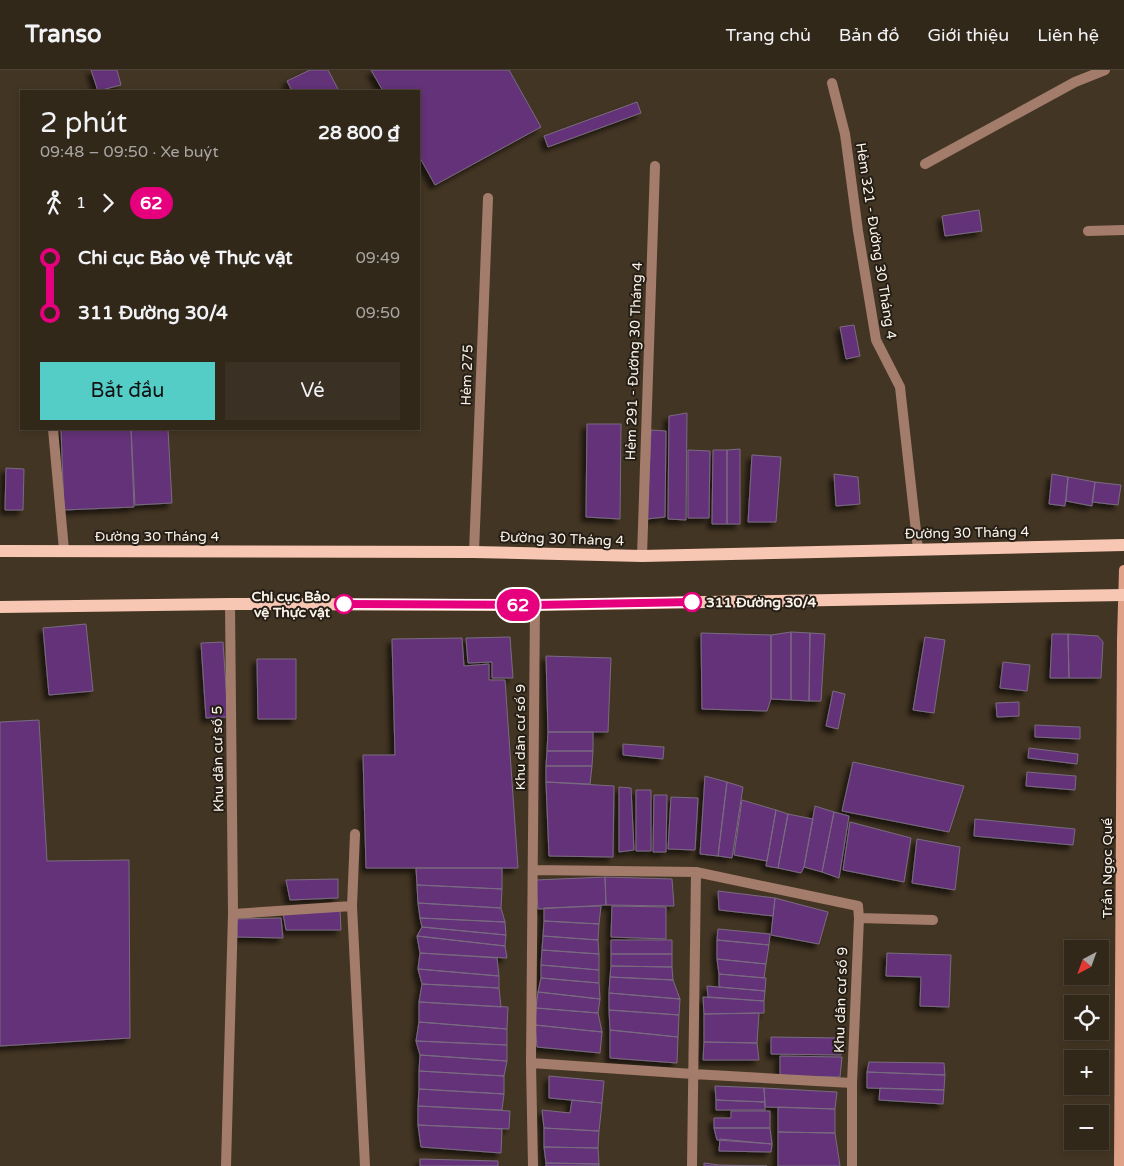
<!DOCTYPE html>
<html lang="vi">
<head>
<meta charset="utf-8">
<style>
  :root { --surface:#32281a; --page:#3a3023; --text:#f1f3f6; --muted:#a8a6a2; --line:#4d4439; --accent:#54cdc7 }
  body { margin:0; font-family:"Varela Round",sans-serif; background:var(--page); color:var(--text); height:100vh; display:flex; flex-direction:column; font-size:19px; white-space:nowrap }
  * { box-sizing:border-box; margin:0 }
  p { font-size:16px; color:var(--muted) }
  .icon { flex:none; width:28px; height:28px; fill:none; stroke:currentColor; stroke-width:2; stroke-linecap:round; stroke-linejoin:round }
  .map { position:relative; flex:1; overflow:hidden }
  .panel { position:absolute; left:20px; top:20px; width:400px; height:340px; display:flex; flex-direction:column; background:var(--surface); border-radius:0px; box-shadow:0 2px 8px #0003,0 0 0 1px var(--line) }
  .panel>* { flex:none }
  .badge { padding:0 10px; border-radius:16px; font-size:18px; line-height:32px }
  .needle { width:32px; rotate:221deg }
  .buttons { position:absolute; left:1064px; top:870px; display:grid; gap:10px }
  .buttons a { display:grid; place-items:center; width:45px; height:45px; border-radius:0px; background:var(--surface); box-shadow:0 2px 8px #0003,0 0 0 1px var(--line); font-size:25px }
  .map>.badge { position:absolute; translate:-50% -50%; box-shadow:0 0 0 2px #fff }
  .legs { display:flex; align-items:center; gap:8px; height:55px; padding:0 20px; font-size:16px }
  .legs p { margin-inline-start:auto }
  .summary { display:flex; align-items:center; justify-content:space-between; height:85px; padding:0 20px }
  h1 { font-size:28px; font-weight:600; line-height:38px }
  .primary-button { display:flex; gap:10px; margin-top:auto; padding:10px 20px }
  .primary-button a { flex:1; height:58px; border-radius:0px; background:var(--accent); color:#111; font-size:20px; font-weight:600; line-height:58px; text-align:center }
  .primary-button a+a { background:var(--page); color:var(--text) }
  ul { padding:0 20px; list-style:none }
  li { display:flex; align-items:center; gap:18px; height:55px; font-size:19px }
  li i { display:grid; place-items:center; width:8px; height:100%; margin:0 6px; background:currentColor }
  li i::after { content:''; width:12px; height:12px; margin:-6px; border:4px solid; border-radius:50%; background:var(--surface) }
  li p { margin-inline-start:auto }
  li:first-child i { background:linear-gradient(#0000 50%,currentColor 0) }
  li:last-child i { background:linear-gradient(currentColor 50%,#0000 0) }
  header { display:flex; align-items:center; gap:30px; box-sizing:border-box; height:70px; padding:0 25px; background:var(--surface); border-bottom:1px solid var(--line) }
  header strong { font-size:24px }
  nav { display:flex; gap:28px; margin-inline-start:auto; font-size:18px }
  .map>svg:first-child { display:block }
</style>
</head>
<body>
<header>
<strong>Transo</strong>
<nav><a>Trang chủ</a><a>Bản đồ</a><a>Giới thiệu</a><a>Liên hệ</a></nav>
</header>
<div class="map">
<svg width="1124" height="1096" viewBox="0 0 1124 1096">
  <defs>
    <filter id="shadow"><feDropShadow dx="-4.5" dy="4.5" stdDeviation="2.5" flood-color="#0009"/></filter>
  </defs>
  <rect width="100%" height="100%" fill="#433523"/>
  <path fill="#643378" stroke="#796b80" filter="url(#shadow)" d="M91,0H117L121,15L98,21Z
    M310,0H328L339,21H292L287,11Z
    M371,0H509L541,57L435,115L419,86V21H383Z
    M637,32L641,43L548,77L544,66Z
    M979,140L982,161L945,166L942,146Z
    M854,255L860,286L846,289L840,257Z
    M687,343L686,450L668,449L669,346Z
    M587,354H621L620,449L586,447Z
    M61,359H131L134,437L64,440Z
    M131,359H168L172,433L135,435Z
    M651,360L666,361L665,447L647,449Z
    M740,379V454H727V380Z
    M688,380L710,381L709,448H688Z
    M713,380H727V454H712Z
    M752,385L781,387L776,452H748Z
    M6,398L24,399L23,440H5Z
    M834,404L858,407L860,434L836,436Z
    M1052,404L1068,407L1065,436L1049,434Z
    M1068,407L1095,412L1092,436L1066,431Z
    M1095,412L1121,415L1118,435L1092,432Z
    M86,554L93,621L49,625L43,558Z
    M791,562L810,563L809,631L791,630Z
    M791,562V630L771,629V565Z
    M701,563L771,565V629L767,641L702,639Z
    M810,563L825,564L821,631H809Z
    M1052,564H1068L1069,608H1050Z
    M1068,564L1098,566L1103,572L1101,608H1069Z
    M510,567L513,608H492V592L468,593L466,568Z
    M925,567L945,570L934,643L913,640Z
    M462,568L464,596L489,594V610H505L518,798H366L363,685H395L392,569Z
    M223,572L228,647L206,648L201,573Z
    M546,586L611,588L608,662H548Z
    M257,589H296V649H258Z
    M1003,592L1030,595L1027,621L1000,618Z
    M833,621L845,624L838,659L826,656Z
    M1019,632V646L997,647L996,633Z
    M39,650L47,791L129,790L130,968L0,976V652Z
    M1035,655L1080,657V669L1035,667Z
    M548,662H593V681H547Z
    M623,674L664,677L663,689L623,685Z
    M1029,678L1078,684L1077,694L1028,688Z
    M547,681H593L592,696H546Z
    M853,692L964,716L949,762L842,741Z
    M546,696H592L590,714L546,712Z
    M1027,702L1076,706L1075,720L1026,716Z
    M705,706L727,712L718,786L700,784Z
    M546,712L614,716L613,787L549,786Z
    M727,712L743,717L732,788L718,786Z
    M619,717L631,718L634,780L619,782Z
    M636,720H651V781H636Z
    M654,725H667L666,782H653Z
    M671,727L698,728L695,780L668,779Z
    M742,730L776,740L767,791L734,785Z
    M815,736L834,742L822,802L804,797Z
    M776,740L788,744L778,798L766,796Z
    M834,742L849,746L839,808L822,802Z
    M788,744L813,749L804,797L801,803L778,798Z
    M975,749L1075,759L1073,775L974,766Z
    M850,752L911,768L904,812L843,800Z
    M917,769L960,777L955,820L912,813Z
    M416,798H502V819L417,815Z
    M605,807L606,835L538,839L536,810Z
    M605,807L672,809L674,836L606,835Z
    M338,809V828L290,830L286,810Z
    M417,815L502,819L501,838L418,833Z
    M718,821L775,828L773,846L719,840Z
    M775,828L828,842L819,874L771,865Z
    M418,833L501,838L505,852L420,848Z
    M601,836L599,854L544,851V838Z
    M612,836L666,837V869L611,867Z
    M340,840L341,860H286L283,843Z
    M281,848L283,868L237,867L236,849Z
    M420,848L505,852L506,865L422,857Z
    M544,851L599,854L598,870L543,866Z
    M422,857L506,865L505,876L417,866Z
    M718,859L770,864L769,875L717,870Z
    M417,866L505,876L507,888L420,883Z
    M543,866L598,870L599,884L542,880Z
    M611,870H672V884H611Z
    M717,870L769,875L766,894L717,889Z
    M542,880L599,884V900L541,895Z
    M420,883L497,888L499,906L418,899Z
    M887,883L951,885L949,937L920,936L921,907L886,906Z
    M611,884H672V897L611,896Z
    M717,889L766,894L764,908L719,904Z
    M541,895L599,900V913L541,908Z
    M611,896L672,897L673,910L610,907Z
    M418,899L499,906V918L422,914Z
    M719,904L766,908L765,921L719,917Z
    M610,907L673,910L680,929L609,923Z
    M541,908L599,913L600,929L538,922Z
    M422,914L499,918L501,937L419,932Z
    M707,916L765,921L764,931L708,927Z
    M538,922L600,929L598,943L536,938Z
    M609,923L680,929L679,945L609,940Z
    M703,927L764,931V943L704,944Z
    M419,932L508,937L507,959L419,952Z
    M536,938L598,943L602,962L535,955Z
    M609,940L679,945L678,967L610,960Z
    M759,943L757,973L704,972V944Z
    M419,952L507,959V975L416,971Z
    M535,955L602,962L600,983L537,977Z
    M610,960L678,967L677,993L610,988Z
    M771,967L841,968V985L771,984Z
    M416,971L507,975V991L420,985Z
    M704,972L757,973L759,990H703Z
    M420,985L507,991L504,1006L419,1001Z
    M780,986L842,987L840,1007L780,1006Z
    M869,992L944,993L945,1005L867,1002Z
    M419,1001L504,1006V1024L419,1019Z
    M867,1002L945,1005L944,1020L867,1018Z
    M549,1006L604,1011L602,1033L549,1028Z
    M715,1016L764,1018L765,1032L716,1030Z
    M764,1018L837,1022L835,1039L765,1037Z
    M880,1018L944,1020L943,1034L879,1030Z
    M419,1019L504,1024L502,1040L418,1036Z
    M572,1030L602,1033L599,1061L544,1058L542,1040L570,1043Z
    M716,1030L765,1032V1040H716Z
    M418,1036L510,1041L509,1059L418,1055Z
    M778,1037L835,1039V1063L778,1062Z
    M731,1041H770V1058H714V1048H731Z
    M418,1055L502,1059L501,1083L421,1077Z
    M544,1058L599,1061L598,1078L544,1077Z
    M714,1058H770L772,1074L717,1070Z
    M778,1062L835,1063L840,1096H778Z
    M720,1069L772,1074L771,1082L719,1081Z
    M544,1077L598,1078L599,1094L546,1093Z
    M420,1089L498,1091V1096H420Z
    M546,1093L599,1094V1096H546Z
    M704,1093L719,1095L767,1096H704Z"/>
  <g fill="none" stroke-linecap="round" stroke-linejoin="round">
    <path stroke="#a37c6b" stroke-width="10" d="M832,13L845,64L858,161L876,270L900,317L918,479
      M53,359L64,480
      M642,486L655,96
      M226,1096L233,844L230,534"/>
    <path stroke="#a37c6b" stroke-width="10" d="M925,94L1075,12L1105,0
      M1088,161L1124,160
      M474,482L488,128
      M355,764L352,836L365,1096
      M533,800L696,802L692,1096
      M696,802L858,836L859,848L852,1013V1096
      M233,844L352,836
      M859,848L933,850
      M531,993L693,1004L852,1013
      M533,1096L531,993L535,535"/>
    <path stroke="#dfa187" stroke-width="10" d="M1119,1096L1122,569L1124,500"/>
    <path stroke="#f8c7b3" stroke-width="12" d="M0,481L474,482L642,486L1124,475
      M0,537L230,534L535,535L1124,525"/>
  </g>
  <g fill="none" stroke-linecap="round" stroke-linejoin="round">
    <g stroke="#fff" stroke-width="11">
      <path id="line-1" d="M344,534L534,535L692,532"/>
    </g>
    <use href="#line-1" stroke="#e6007e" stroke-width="8"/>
  </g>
  <g fill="#fff" stroke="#e6007e" stroke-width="2.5">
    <circle cx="692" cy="532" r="9"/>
    <circle cx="344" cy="534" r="9"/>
  </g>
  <g text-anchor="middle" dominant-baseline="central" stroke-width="4" stroke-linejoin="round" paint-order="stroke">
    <g font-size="14" fill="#fcf3e8" stroke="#241e16">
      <text transform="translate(876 171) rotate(81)">Hẻm 321 - Đường 30 Tháng 4</text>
      <text transform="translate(634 291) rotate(-88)">Hẻm 291 - Đường 30 Tháng 4</text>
      <text transform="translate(467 305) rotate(-88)">Hẻm 275</text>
      <text transform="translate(967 463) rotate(-1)">Đường 30 Tháng 4</text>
      <text x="157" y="466">Đường 30 Tháng 4</text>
      <text transform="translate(562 469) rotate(2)">Đường 30 Tháng 4</text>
      <text transform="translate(520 667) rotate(-90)">Khu dân cư số 9</text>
      <text transform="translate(218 689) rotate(-91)">Khu dân cư số 5</text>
      <text transform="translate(1107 798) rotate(-90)">Trần Ngọc Quế</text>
      <text transform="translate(841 930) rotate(-88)">Khu dân cư số 9</text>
    </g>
    <g font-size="14" font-weight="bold" fill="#fcf3e8" stroke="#241e16" text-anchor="end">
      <text x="330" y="526">Chi cục Bảo<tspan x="330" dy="16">vệ Thực vật</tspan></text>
      <text x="706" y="532" text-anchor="start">311 Đường 30/4</text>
    </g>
  </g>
</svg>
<div class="buttons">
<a><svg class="needle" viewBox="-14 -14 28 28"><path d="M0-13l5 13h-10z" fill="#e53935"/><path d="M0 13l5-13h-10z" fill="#a8a6a2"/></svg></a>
<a><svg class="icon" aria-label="locate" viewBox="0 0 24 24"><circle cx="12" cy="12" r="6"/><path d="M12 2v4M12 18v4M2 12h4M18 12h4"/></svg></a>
<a>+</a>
<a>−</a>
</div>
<b class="badge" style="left:518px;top:535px;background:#e6007e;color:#fff">62</b>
<section class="panel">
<div class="summary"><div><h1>2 phút</h1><p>09:48 – 09:50 · Xe buýt</p></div><b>28 800 ₫</b></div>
<div class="legs"><svg class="icon" aria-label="walk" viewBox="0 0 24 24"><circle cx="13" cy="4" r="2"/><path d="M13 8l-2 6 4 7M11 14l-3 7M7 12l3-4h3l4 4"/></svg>1<svg class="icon" aria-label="forward" viewBox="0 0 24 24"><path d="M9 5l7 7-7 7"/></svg><b class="badge" style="background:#e6007e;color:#fff">62</b></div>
<ul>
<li><i style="color:#e6007e"></i><b>Chi cục Bảo vệ Thực vật</b><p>09:49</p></li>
<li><i style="color:#e6007e"></i><b>311 Đường 30/4</b><p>09:50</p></li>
</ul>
<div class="primary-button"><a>Bắt đầu</a><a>Vé</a></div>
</section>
</div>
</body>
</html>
